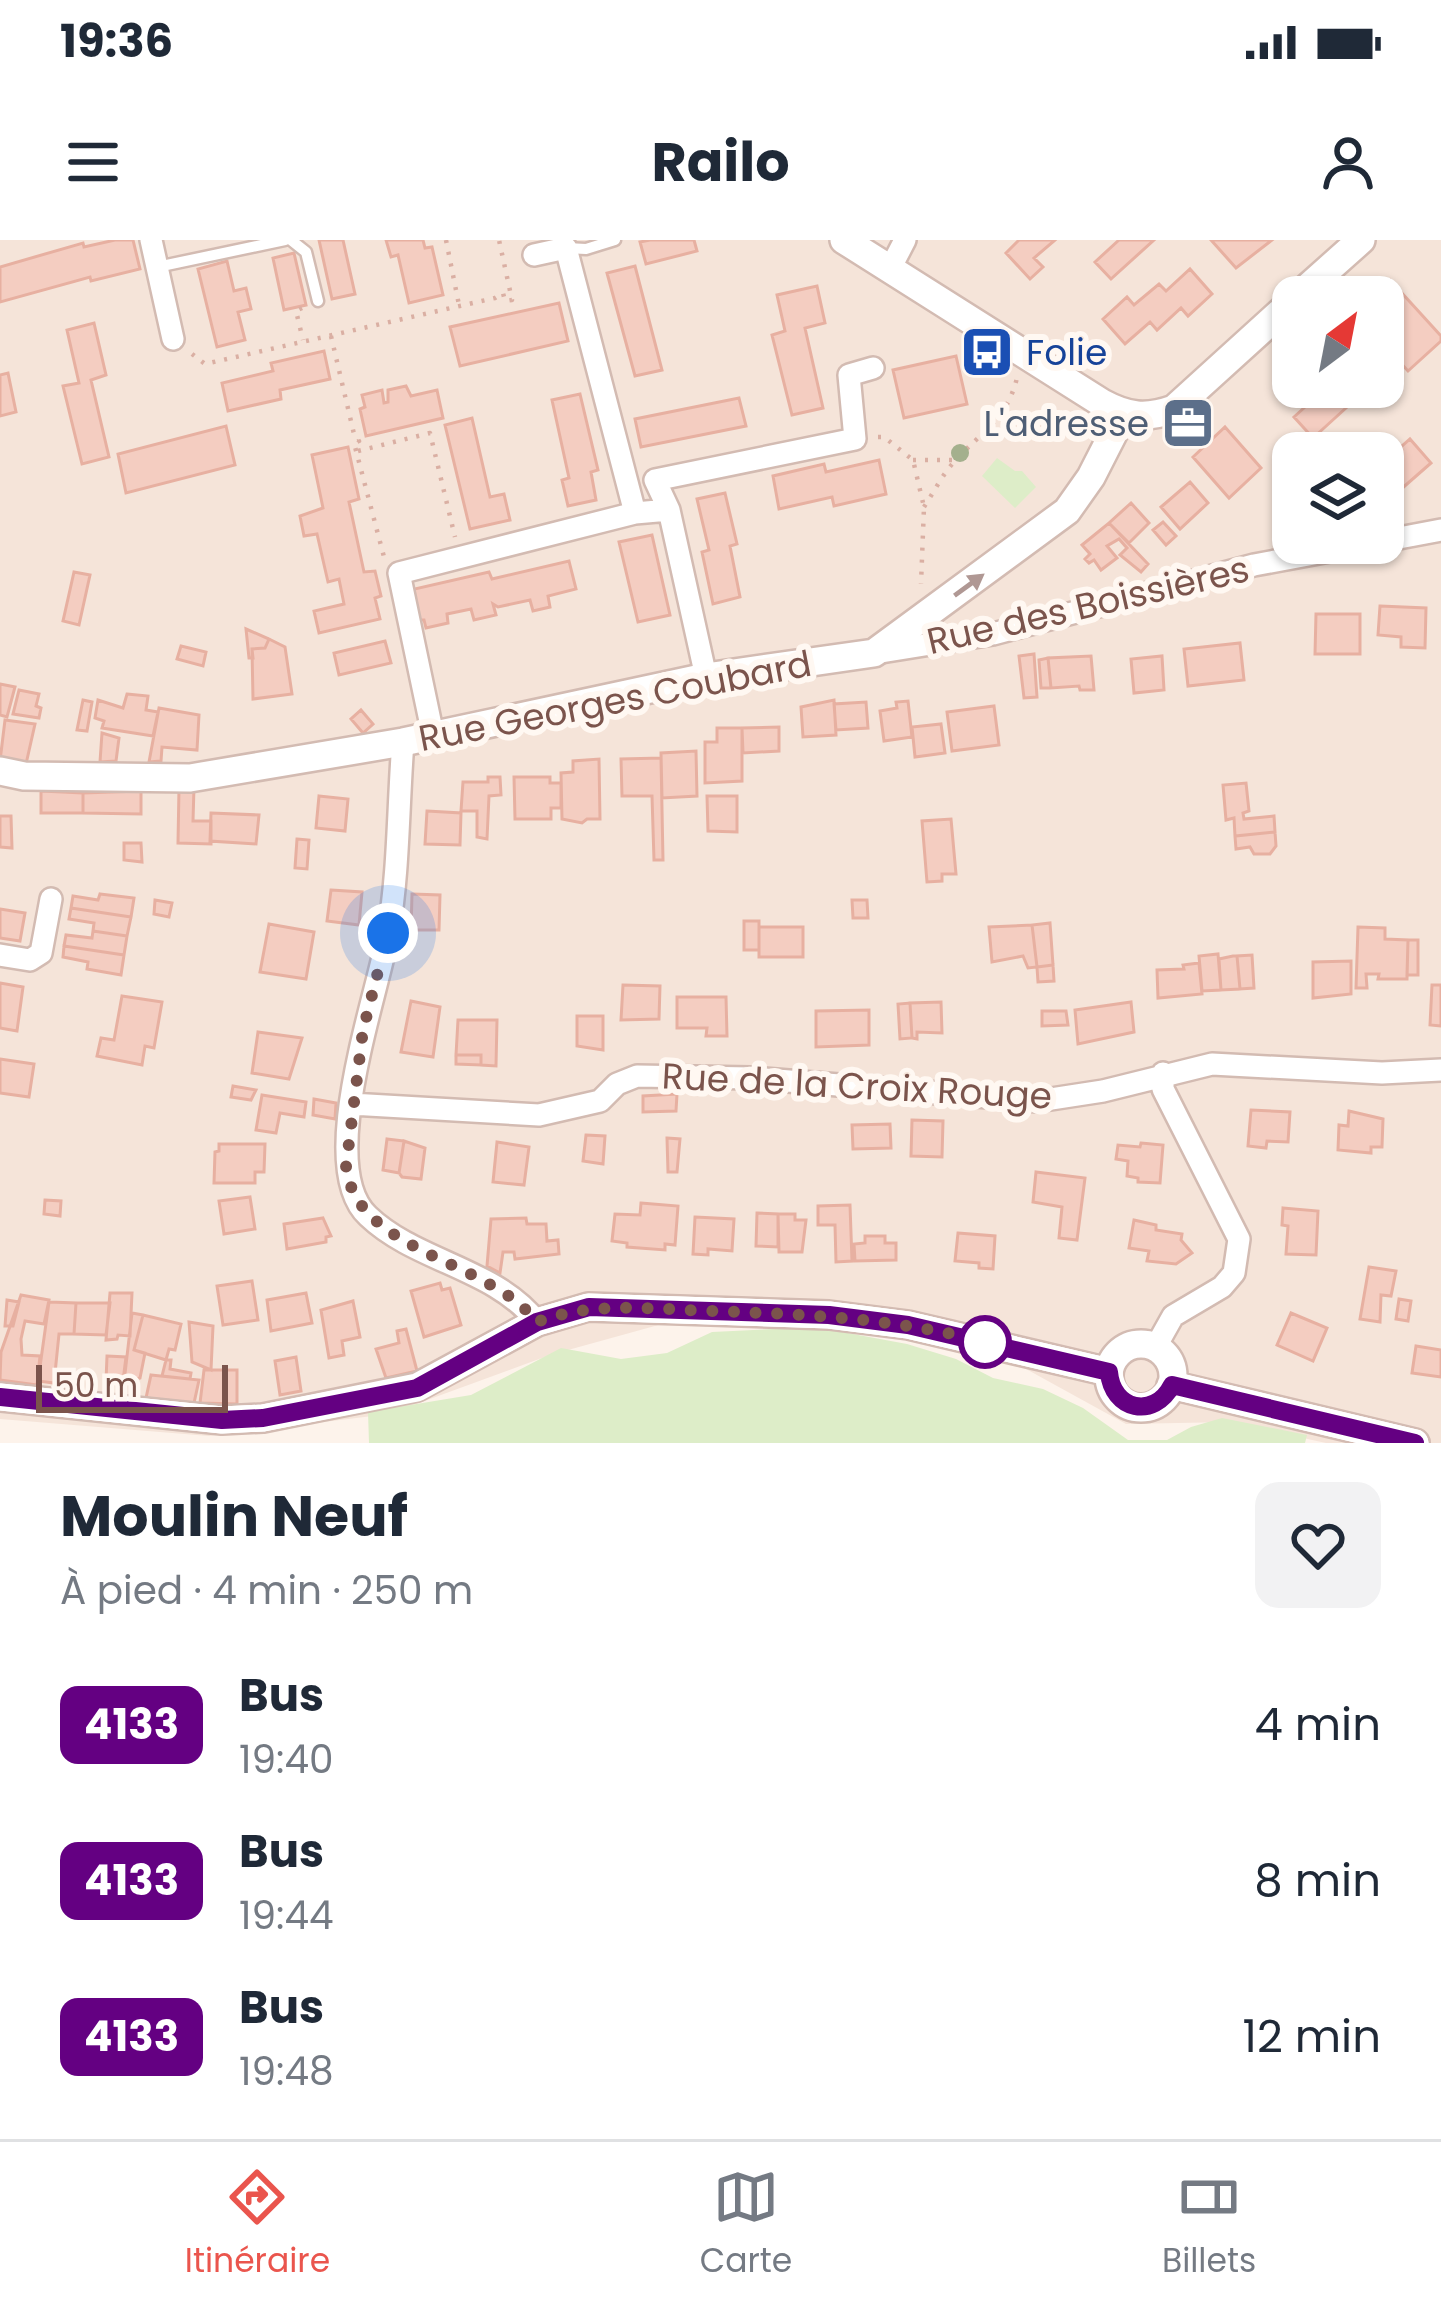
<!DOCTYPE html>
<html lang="fr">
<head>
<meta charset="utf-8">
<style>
  :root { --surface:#fff; --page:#f2f2f3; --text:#1f2937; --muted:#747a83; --line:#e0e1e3; --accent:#ea554d }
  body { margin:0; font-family:Poppins,sans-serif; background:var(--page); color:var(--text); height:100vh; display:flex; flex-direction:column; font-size:45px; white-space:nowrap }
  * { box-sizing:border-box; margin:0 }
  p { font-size:39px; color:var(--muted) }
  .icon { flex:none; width:66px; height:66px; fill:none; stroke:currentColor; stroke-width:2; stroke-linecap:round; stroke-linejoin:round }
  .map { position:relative; height:1203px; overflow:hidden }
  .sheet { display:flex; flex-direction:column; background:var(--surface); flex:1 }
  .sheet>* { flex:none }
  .badge { padding:0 24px; border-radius:18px; font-size:42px; line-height:78px }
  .needle { width:78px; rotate:32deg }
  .tools { position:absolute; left:1272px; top:36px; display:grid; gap:24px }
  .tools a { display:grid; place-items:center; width:132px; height:132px; border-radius:24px; background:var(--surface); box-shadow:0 3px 9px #0004; font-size:60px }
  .scale { position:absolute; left:36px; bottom:30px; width:192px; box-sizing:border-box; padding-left:12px; border:6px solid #7b544c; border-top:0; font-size:33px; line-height:42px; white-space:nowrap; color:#7b544c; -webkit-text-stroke:9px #fff8f2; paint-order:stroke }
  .you { position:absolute; width:60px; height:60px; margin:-30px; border:9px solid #fff; border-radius:50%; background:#1a73e8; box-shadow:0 0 0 18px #1a73e833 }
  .map>.badge { position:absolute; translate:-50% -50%; box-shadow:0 0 0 6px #fff }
  .round { display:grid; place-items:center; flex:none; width:126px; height:126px; border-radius:24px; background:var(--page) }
  .head { display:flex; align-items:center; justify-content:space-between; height:204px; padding:0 60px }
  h1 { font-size:57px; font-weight:700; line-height:90px }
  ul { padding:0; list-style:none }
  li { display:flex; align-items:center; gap:36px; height:156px; padding:0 60px }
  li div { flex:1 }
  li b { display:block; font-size:45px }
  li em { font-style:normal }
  li .badge { min-width:132px; font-weight:700; text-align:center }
  .status { display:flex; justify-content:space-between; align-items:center; height:84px; padding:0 60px; background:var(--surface); direction:ltr }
  .status svg { height:33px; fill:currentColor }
  header { display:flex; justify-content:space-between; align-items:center; height:156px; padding:0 60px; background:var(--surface); font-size:54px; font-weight:700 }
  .dock { display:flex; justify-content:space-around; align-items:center; height:168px; border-top:3px solid var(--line); background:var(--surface); font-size:33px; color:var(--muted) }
  .dock a { display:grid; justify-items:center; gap:6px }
  .dock .active { color:var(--accent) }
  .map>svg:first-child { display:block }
</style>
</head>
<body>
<div class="status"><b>19:36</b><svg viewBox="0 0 49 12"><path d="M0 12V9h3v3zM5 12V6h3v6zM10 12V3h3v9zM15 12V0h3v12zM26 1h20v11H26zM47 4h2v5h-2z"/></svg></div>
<header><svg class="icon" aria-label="menu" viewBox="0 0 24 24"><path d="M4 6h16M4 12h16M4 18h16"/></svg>Railo<svg class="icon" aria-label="person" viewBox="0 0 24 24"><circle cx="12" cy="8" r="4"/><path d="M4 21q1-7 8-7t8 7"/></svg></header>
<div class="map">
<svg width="1441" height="1203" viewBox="0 0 1441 1203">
  <rect width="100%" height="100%" fill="#fdf3eb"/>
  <path fill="#f5e4d9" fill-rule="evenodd" d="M0,0H1441V1203H1326L1230,1182L1126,1184L1017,1124L890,1094L662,1084L550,1115L389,1174L209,1196L0,1179ZM1293,57H1383V147H1293ZM1293,213H1383V303H1293Z"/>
  <path fill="#ddedc8" d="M997,218L1015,231H1022L1036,247L1015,268L982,236Z
    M815,1087L907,1104L956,1119L993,1138L1043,1149L1083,1168L1128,1200H1167L1191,1187L1222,1178L1307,1195L1305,1203H369L368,1172L471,1155L561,1108L621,1119L667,1113L712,1092Z"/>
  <path fill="#f4cdc1" stroke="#e7b0a1" stroke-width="3" d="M115,0H133L140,29L91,41L90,37L0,62V27L83,3L84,7Z
    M319,0H343L355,54L332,59Z
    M386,0H423L425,8L432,7L443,55L409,63L398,15L391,17Z
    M650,0H694L697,11L646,24L640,2Z
    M1055,0L1034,18L1043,27L1030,39L1006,13L1019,0Z
    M1119,0H1154L1111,39L1095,22Z
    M1211,0H1272L1236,28Z
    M294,13L306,65L284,70L273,18Z
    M227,21L234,51L246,48L251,69L238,72L245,100L217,107L198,29Z
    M635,26L662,130L635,136L607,33Z
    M1190,29L1212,54L1188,76L1181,68L1157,90L1150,82L1125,104L1103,79L1127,57L1134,65L1159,44L1166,51Z
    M1390,40L1441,96V101L1408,131L1383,104V57H1355L1365,47L1381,49Z
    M817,46L825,83L805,88L823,168L792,175L772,95L785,91L777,55Z
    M559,63L568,101L460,126L450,87Z
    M94,83L106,135L91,140L109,217L82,224L63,146L79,143L67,90Z
    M1383,104L1398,121L1383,134Z
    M324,111L330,139L280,150L281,159L228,171L222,143L273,131L271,123Z
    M956,116L967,164L904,178L893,130Z
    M8,133L16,172L0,176V135Z
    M406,146L411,156L437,150L443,178L366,196L360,169L365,167L362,155L382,150L384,163L388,162V150Z
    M1327,147H1369L1313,198L1294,177Z
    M580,154L598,230L591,232L596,260L568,266L562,240L569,238L552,160Z
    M739,158L746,186L641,207L635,179Z
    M472,178L490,257L504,254L510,280L470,289L445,185Z
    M226,186L235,225L126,253L118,214Z
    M1225,187L1261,228L1229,258L1193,217Z
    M1410,199L1431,223L1391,258L1383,248V223Z
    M348,207L359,259L349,262L364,332L375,331L381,356L375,358L380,379L319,393L314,371L344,364L339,339L328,342L317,294L304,296L300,276L323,268L312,215Z
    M879,220L886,254L834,266L832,257L779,269L773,236L824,224L826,232Z
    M1190,242L1208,263L1180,289L1161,267Z
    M725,253L737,304L730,306L740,357L713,364L702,312L709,310L697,259Z
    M1131,263L1149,283L1129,303L1109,283Z
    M1163,282L1176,296L1166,305L1153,290Z
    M1109,283L1148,324L1141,332L1120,315L1127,308L1119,299L1107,306L1117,318L1101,330L1094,320L1089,323L1085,319L1090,314L1082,305Z
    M652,295L670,375L638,382L619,302Z
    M569,321L576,349L548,356L550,367L533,371L530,360L498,367L493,364L496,375L474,380L471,369L447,374L448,383L426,388L424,380H418L410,350L489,332L492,339Z
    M74,332L90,335L79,385L63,381Z
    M1380,366L1426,368L1425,408L1401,407V397L1378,395Z
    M1316,374H1360V414H1315Z
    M246,389L269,399L265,408L252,409L253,418H249Z
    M269,399L285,407L292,454L253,459L252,409L265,408Z
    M385,401L391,423L339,435L334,413Z
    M1240,403L1244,440L1188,446L1184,409Z
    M181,406L206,412L203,426L177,419Z
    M1034,414L1037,457L1024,458L1019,416Z
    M1091,416L1094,450H1080L1079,446L1051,448L1048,418Z
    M1162,416L1164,450L1134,453L1131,419Z
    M1048,418L1051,448H1041L1039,420Z
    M0,444L15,447L7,477L0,475Z
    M19,450L39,454L36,466L41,468L39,478L13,474Z
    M127,454L148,456L146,470L158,472L153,496L102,488L104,481L95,478L98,460L123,468Z
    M83,460L92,462L87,491L77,490Z
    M834,460L836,495L803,497L801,467Z
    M908,461L912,497L884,501L880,471L897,468L896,462Z
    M866,462L868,488L836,490L834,464Z
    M994,466L999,505L952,511L947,472Z
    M159,468L199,475L197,510L162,507L161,521L149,522Z
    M361,470L373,484L363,493L351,479Z
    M5,480L35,484L26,524L0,521Z
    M941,484L945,513L915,517L912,487Z
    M779,487V511L743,513L742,488Z
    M717,488H742V541L705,543V502H717Z
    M102,493L119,498L116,521L100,522Z
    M696,511L697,556L662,558L661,513Z
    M661,518L663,620H654L652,556H622L621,519Z
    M599,519L600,579H587L582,583L562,579L561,533L573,532V521Z
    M488,537H500L501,555L489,556L487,599L477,597V571H461L463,542H488Z
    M514,537H550V543H561V568H551V579H515Z
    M1246,543L1249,571L1243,573L1244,579L1274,576L1275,592L1235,596L1234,578L1226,580L1223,545Z
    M194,547L193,581H211V604L178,603L179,548Z
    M41,551L83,553V573H41Z
    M141,551V574L83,573V553Z
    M319,556L348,559L345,591L316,588Z
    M707,556H737V592L708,591Z
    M427,571L461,573L460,605L425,604Z
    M211,573L259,575L256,604L210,601Z
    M0,576H11L12,608L0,607Z
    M951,579L956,634H942V641L927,642L922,581Z
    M1275,592L1276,606L1270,614H1254L1250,607L1236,609L1235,596Z
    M297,599L309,600L307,629L295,628Z
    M124,603H141L142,622L124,620Z
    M331,650L362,652L359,685L327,681Z
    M100,654L134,658L131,677L71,668L73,656L98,660Z
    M412,654L440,655L439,690H411Z
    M155,660L172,663L169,677L154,674Z
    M852,660H867L868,678H853Z
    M71,668L131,677L127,696L93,691L94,683L69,679Z
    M0,669L25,673L20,701L0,698Z
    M744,681H759V710H744Z
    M1050,683L1053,725L1037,727L1032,685Z
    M269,684L314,692L306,739L260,732Z
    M1032,685L1037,727L1028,728L1023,716L992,722L989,687Z
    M759,687H803V717H759Z
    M1358,687L1385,688V699L1408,700L1407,739H1378L1379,734H1366L1367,748H1356Z
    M93,691L127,696L124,715L64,706L66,695L92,698Z
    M1408,700H1418V735H1407Z
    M64,706L124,715L121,735L87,729L88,722L63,717Z
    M1218,714L1221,750L1202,751L1199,716Z
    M1252,715L1254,748L1240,749L1237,716Z
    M1233,716H1237L1240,749L1221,750L1219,719Z
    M1351,721V754L1313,758V722Z
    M1199,723L1202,754L1158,758L1157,730L1184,729L1183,725Z
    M1053,725L1054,741L1038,742L1037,727Z
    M0,743L23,747L17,791L0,788Z
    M623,745L660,746L659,779L621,780Z
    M1432,745H1441V786L1430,785Z
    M122,756L162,762L154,808L145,806L142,825L97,816L101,798L114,800Z
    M677,757H726L727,796H706L707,788H677Z
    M411,761L440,767L433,817L401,812Z
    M941,762L942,793L917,792V799L912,798L910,763Z
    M1131,762L1134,792L1078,804L1075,770Z
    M910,763L912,798L900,799L898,764Z
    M869,770V805L816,807V771Z
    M1042,771H1066L1068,785L1042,786Z
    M577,776H603V810L577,806Z
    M458,780H497L496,826L481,825V815H456Z
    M258,792L302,798L289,839L252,833Z
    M456,815H481V825L456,824Z
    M0,819L34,824L29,857L0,853Z
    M233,846L256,850L251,860L231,857Z
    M677,854L676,871L643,872V856Z
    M262,855L306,862L304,877L280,873L276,893L256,890Z
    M314,859L336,863L335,879L313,875Z
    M1251,870L1290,872L1288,902L1267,901L1266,908L1248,906Z
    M1349,871L1383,879L1382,907H1371V913L1338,910L1339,885L1348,886Z
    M912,880L943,881L942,917L911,916Z
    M890,884L891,908L853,909L852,885Z
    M586,895L605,896L603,924L583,921Z
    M667,898L680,899L677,932H668Z
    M387,899L404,901L399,933L383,930Z
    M404,901L425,908L421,939L402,937L399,933Z
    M497,902L529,907L524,945L493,942Z
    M1141,903L1163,905L1160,943L1138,942V938L1127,936L1128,921L1116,919L1118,905L1140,907Z
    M219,904H265L264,932H255V943H214L215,912L219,911Z
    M1036,932L1085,938L1077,1000L1059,998L1062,967L1033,962Z
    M250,957L255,989L224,994L219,961Z
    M45,960L61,961L60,976L44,974Z
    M641,963L678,966L675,1005L665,1004V1010L627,1007V1003L612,1001L615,974L640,975Z
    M850,965L852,1021L836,1022L835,985H818V966Z
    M1283,968L1318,971L1316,1015L1286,1014L1288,986L1282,985Z
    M757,973L778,974V1007L756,1006Z
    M778,974H795V980H806L802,1012H779Z
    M695,977L734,979L732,1011L708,1009V1015L693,1014Z
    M323,978L331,996L326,997V1002L287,1009L284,984Z
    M526,978L527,984H546L547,1001L558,1000L559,1014L515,1019L514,1012H503L500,1033L487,1026L491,979Z
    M1134,980L1156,985V990L1182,994L1181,1000L1192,1013L1176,1024L1147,1021L1149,1011L1129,1008Z
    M958,993L995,996L993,1029L979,1028V1023L955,1021Z
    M865,996H885V1003H896V1020L855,1021L854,1004L865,1003Z
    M1369,1027L1396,1031L1391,1056L1381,1055L1380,1082L1360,1079Z
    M252,1041L258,1080L223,1085L217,1046Z
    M440,1043L442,1050L450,1048L461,1085L424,1097L411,1051Z
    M110,1053H132L130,1096L118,1095L117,1099L106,1100Z
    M306,1053L312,1083L271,1091L267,1060Z
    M21,1055L49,1060L44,1084L25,1081L21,1099L22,1115L40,1116L37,1145L0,1140L1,1112Z
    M1399,1059L1411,1061L1408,1081L1396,1079Z
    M7,1060L19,1062L13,1086H5Z
    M353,1061L360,1097L342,1101L344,1115L329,1118L321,1070Z
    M49,1062L76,1063L74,1094H59L54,1143L38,1141Z
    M76,1063H110L106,1095L74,1094Z
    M132,1073L143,1075L134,1110L145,1113L140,1138L124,1142Z
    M1291,1073L1327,1088L1313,1121L1277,1105Z
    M143,1075L181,1084L175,1110L169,1109L166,1120L134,1110Z
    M189,1082L213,1086L211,1130L192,1122Z
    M406,1089L417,1131L386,1138L376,1109L399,1103L397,1091Z
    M1416,1106L1441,1110V1137L1412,1133Z
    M107,1116L126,1117L123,1141H106Z
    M296,1117L301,1151L280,1155L275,1121Z
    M166,1120H171L170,1129L191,1133L190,1139L162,1136Z
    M204,1130H237V1164L200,1163Z
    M151,1135L199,1140L194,1163L146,1158Z"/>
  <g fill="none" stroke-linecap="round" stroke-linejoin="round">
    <g stroke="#d3bbb2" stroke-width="15">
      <path id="service" d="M291,0L306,12L318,61
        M566,8L586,9L615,0
        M157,27L285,0"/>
    </g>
    <g stroke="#d3bbb2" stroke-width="26">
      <path id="minor" d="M151,0L173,99
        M890,29L905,0
        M669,270L655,240L855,199L849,135L873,128
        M635,273L669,270L706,437
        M1383,301L1441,290
        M875,413L993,394L1254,325L1373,303
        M433,495L399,333L635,273L566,8L534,15
        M403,502C398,565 399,632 388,694C377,757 315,927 368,976C416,1022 495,1028 537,1082
        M0,715L30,720L41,713L51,659
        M351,864L539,875L600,861L617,844L637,836L751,838L1038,861L1103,851L1212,824L1382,833L1441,830
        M1155,1108L1173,1076L1222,1047L1234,1033L1239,999L1163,849V833"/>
    </g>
    <g stroke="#d3bbb2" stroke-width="32">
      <path id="tertiary" d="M844,0L1102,163C1128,177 1146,179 1174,169L1293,61
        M1297,57L1361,0
        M0,531L24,536L190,538L403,502L706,437L874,413L1067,271L1091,237L1116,188L1135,177
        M1109 1136a32 32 0 1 1 64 0a32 32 0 1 1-64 0Z
        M1171,1145L1415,1203
        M0,1157L222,1180L263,1178L417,1147L537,1082L588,1067L829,1075L908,1085L1109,1132"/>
    </g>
    <path stroke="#daafa3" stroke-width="4.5" stroke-dasharray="3 9" stroke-linecap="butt" d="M446,0L459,65
      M302,68L296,71L303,100
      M331,96L354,194L359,201L354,203L384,317
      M192,114L205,124L495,58L503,53L505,61L512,60L499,0
      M878,197H884L913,220L924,267L921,344
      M358,211L430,193L455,297
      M913,220H955
      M924,267C934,252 943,233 956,220C983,190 1006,181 1017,138"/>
    <use href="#service" stroke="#fff" stroke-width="10"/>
    <use href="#minor" stroke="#fff" stroke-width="21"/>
    <use href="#tertiary" stroke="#fff" stroke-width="27"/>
  </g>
  <circle fill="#a4b08d" cx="960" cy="213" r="9"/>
  <defs><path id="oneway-solid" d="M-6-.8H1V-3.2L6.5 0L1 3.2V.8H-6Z" transform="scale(3)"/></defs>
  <use fill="#b09894" href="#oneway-solid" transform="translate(969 345) rotate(-36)"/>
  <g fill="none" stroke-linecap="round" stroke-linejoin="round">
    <g stroke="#fff" stroke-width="27">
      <path id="line" d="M0,1157L222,1180L263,1178L417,1148L537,1082L589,1067L829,1075L908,1085L1109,1132C1112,1170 1154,1180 1172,1145L1415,1203"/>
    </g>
    <use href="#line" stroke="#640082" stroke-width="18"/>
    <path stroke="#7b544c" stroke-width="12" stroke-dasharray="0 21.6" d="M388,693L363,790L346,927C357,1013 488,1019 537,1082C593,1061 651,1069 710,1071C803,1074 895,1078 985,1102"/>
  </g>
  <defs>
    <g id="bus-square" transform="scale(2.7)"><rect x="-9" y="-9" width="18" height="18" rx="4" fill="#1a4fb4" stroke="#fff8f2"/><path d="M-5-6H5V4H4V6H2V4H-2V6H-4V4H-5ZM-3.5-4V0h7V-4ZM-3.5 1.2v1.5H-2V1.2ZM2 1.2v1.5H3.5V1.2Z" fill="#fff"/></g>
    <g id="office-square" transform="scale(2.7)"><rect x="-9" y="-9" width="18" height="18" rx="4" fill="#5c6f8a" stroke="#fff8f2"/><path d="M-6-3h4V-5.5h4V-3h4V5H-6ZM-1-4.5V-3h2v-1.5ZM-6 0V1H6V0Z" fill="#fff"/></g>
  </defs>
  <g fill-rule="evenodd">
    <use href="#bus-square" x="987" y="112"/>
    <use href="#office-square" x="1188" y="183"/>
  </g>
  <circle fill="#fff" stroke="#640082" stroke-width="6" cx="985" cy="1102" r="24"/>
  <g text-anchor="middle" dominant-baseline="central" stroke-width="12" stroke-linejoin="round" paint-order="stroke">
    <g font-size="36" fill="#164399" stroke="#fff8f2" text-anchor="start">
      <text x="1026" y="112">Folie</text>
    </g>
    <g font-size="36" fill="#4e5e75" stroke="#fff8f2" text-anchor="end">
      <text x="1149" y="183">L'adresse</text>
    </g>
    <g font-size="36" fill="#7b544c" stroke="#fff8f2">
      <text transform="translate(1088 365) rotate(-13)">Rue des Boissières</text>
      <text transform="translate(615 461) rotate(-11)">Rue Georges Coubard</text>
      <text transform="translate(857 846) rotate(3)">Rue de la Croix Rouge</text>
    </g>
  </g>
</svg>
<div class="tools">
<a><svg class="needle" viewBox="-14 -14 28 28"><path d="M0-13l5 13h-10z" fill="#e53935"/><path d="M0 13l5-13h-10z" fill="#747a83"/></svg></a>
<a><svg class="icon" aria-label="layers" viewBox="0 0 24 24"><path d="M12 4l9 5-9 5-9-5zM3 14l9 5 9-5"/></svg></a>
</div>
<div class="scale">50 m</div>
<div class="you" style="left:388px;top:693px"></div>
</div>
<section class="sheet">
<div class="head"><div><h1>Moulin Neuf</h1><p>À pied · 4 min · 250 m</p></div><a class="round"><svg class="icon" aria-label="heart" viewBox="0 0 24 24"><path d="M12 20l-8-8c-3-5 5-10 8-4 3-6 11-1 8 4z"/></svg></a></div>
<ul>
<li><span class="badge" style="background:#640082;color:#fff">4133</span><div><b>Bus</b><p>19:40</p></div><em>4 min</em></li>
<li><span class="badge" style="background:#640082;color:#fff">4133</span><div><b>Bus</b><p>19:44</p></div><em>8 min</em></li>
<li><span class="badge" style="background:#640082;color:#fff">4133</span><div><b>Bus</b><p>19:48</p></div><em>12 min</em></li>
</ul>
</section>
<nav class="dock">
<a class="active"><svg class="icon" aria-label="directions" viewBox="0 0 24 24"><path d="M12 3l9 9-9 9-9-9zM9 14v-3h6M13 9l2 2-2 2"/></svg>Itinéraire</a>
<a><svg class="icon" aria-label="map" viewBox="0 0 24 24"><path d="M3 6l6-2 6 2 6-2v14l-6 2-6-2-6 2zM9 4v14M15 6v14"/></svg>Carte</a>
<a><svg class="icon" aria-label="tickets" viewBox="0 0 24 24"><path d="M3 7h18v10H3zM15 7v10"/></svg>Billets</a>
</nav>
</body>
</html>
